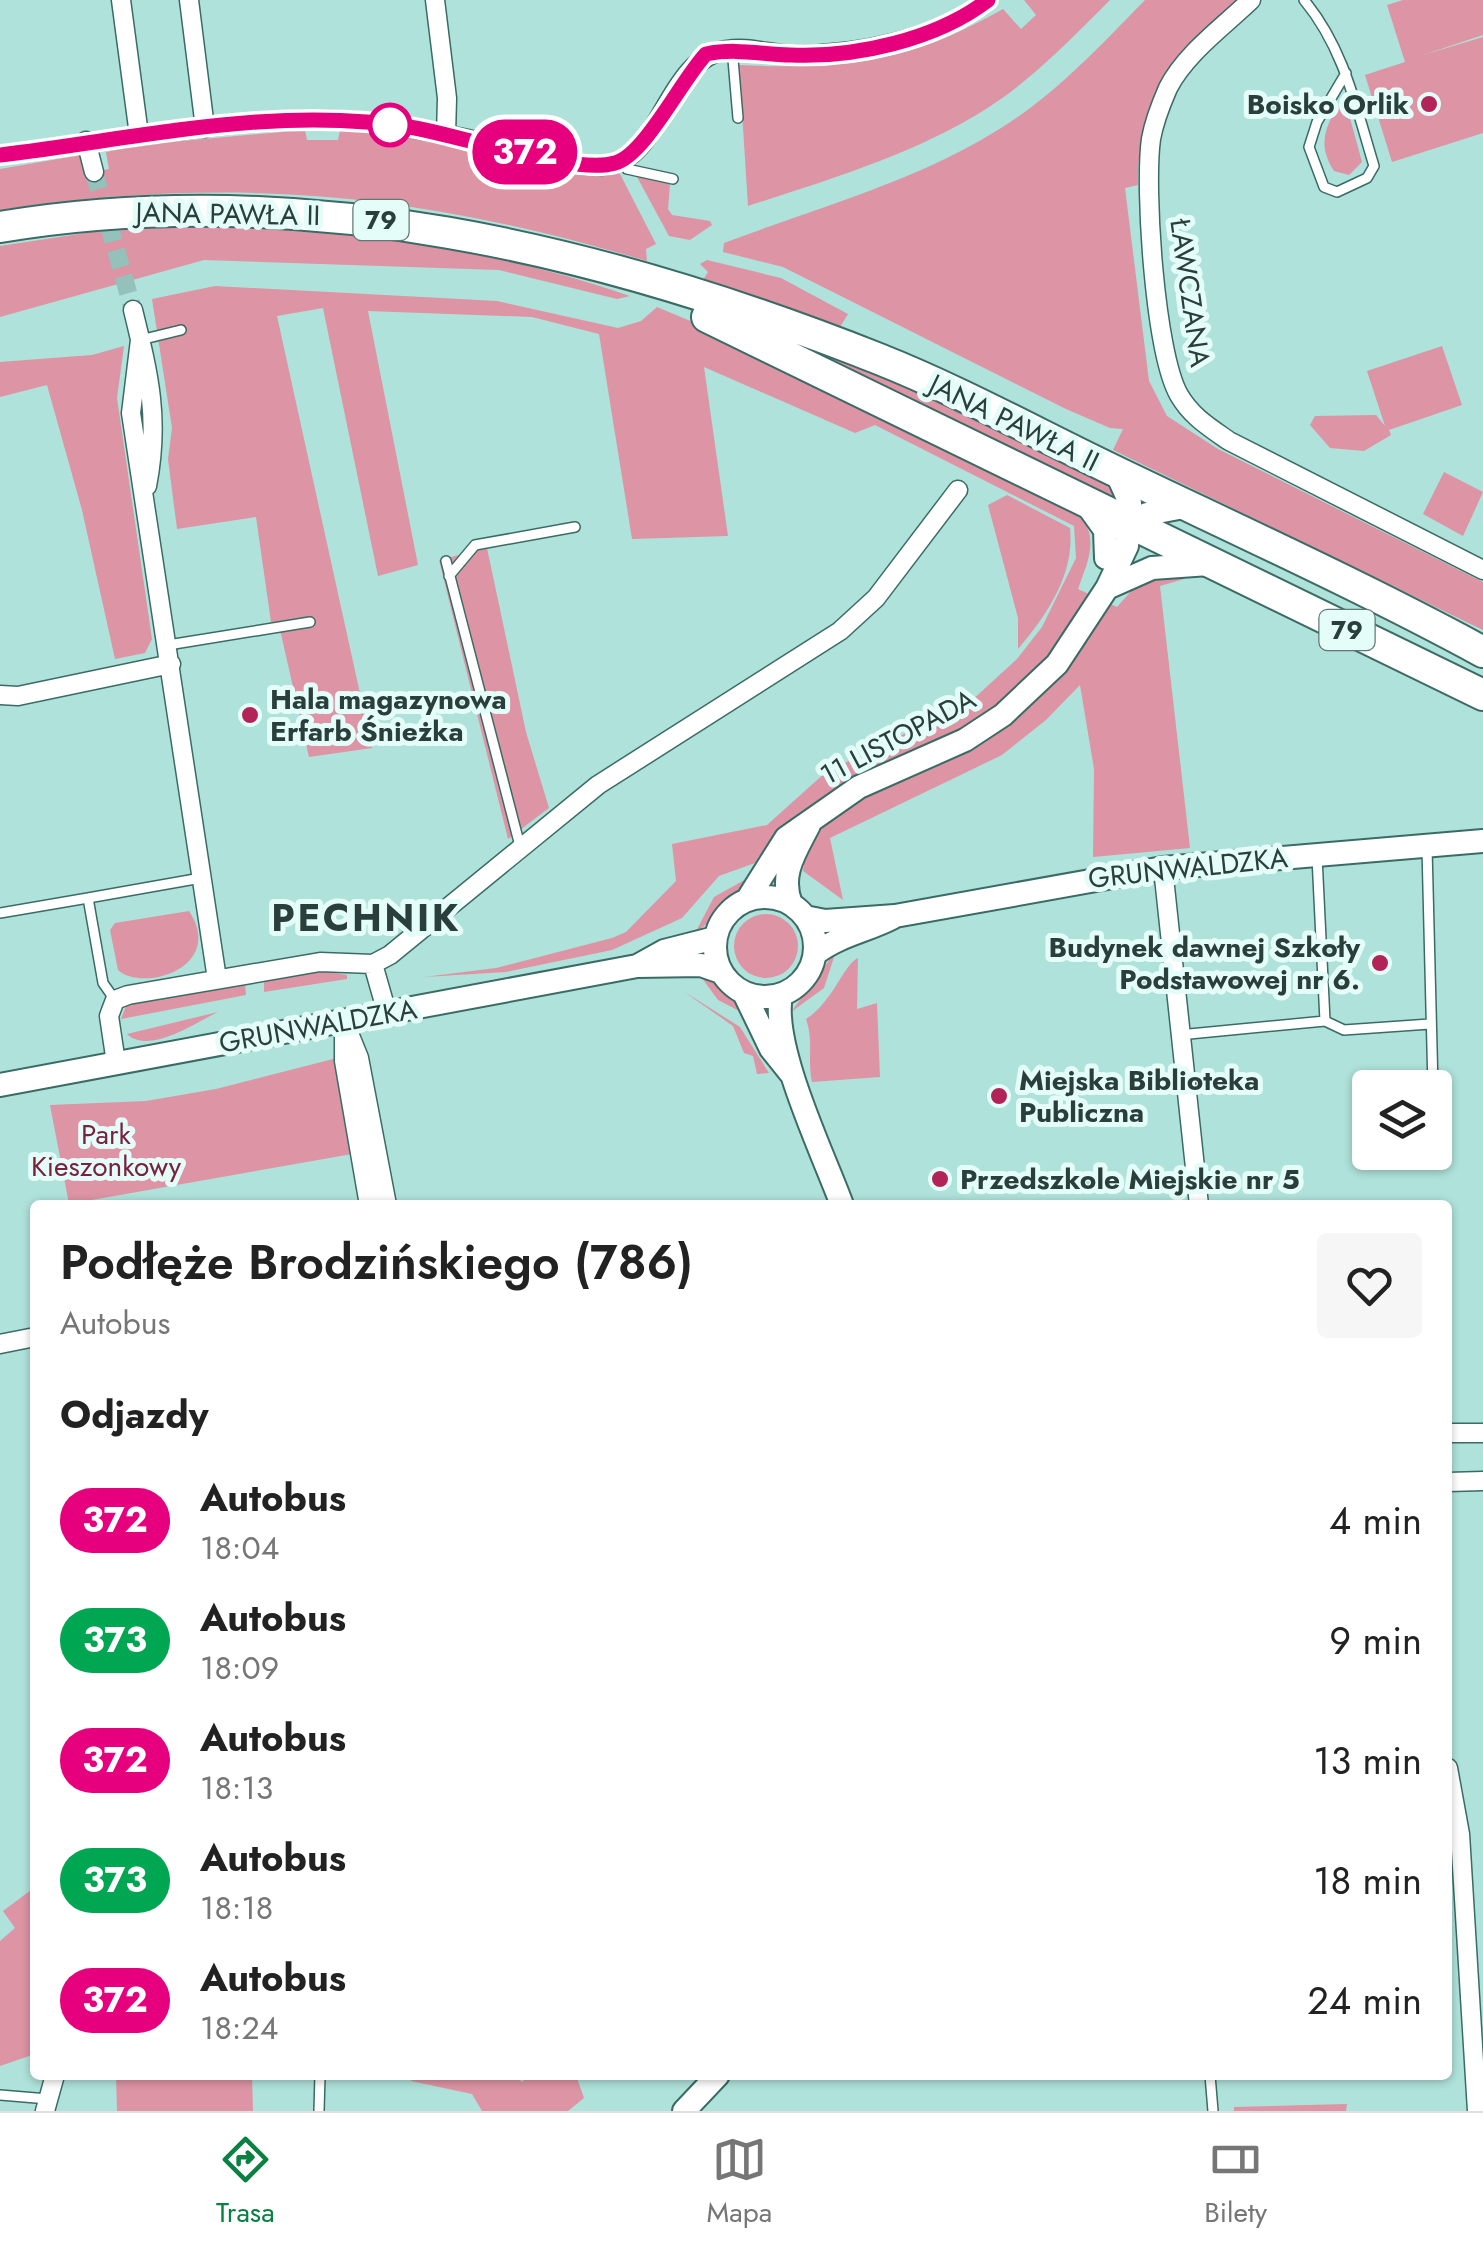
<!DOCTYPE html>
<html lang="pl">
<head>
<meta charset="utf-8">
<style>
  :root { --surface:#fff; --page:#f6f6f6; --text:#222; --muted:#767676; --line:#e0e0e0; --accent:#0b8043 }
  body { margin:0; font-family:Jost,sans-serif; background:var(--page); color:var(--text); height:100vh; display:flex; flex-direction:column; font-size:38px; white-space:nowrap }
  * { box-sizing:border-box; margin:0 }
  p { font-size:32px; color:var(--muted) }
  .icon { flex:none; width:55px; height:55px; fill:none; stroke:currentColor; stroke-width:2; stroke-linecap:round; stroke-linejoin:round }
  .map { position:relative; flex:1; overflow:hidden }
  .panel { position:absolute; left:30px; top:1200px; width:1422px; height:880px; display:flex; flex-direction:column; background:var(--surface); border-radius:10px; box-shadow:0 2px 8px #0004 }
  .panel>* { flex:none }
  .badge { padding:0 20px; border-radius:32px; font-size:35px; line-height:65px }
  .controls { position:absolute; left:1352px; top:1070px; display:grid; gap:20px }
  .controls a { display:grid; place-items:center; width:100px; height:100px; border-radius:10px; background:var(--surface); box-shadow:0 2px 8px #0004; font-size:50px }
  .map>.badge { position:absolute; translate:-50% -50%; box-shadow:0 0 0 5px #fff }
  h2 { padding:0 30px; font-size:38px; line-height:90px }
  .round { display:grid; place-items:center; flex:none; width:105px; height:105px; border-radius:10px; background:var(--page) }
  .overview { display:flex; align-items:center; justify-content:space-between; height:170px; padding:0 30px }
  h1 { font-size:48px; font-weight:600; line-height:75px }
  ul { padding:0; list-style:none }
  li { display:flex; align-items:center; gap:30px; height:120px; padding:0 30px }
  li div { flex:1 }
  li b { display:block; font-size:38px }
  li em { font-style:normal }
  li .badge { min-width:110px; font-weight:700; text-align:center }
  .dock { display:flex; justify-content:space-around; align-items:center; height:140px; border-top:2px solid var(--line); background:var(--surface); font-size:28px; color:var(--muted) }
  .dock a { display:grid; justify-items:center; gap:5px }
  .dock .selected { color:var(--accent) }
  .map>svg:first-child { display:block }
</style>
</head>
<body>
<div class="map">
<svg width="1483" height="2111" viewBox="0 0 1483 2111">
  <rect width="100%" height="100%" fill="#afe2da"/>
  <path fill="#dd94a4" d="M1024,0H1110C1072,38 1035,77 989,107C918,153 828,180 748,206L739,65C846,70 908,63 1003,9L1021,29L1036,15Z
    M1145,0H1237C1178,59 1137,96 1138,185L1125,188L1149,381L1167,416L1218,449L1483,582V630L1113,450L1123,429L1110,428L1066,409L783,267L723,252L724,243C816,208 918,181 1001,128C1056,94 1100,46 1145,0Z
    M1403,0H1483V35L1423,55L1483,37V133L1392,162L1365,75L1405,62L1387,5Z
    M1338,105L1347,107L1362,162L1349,175L1334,171C1318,146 1324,130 1338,105Z
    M305,130L307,140H338L340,130L448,142L581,173L619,172L656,244L646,249L647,261C417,193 237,175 0,210V169L81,155L86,174L109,169L106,152L148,144Z
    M636,175L670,184L668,209L672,215L710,221L712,225L690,240L669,236Z
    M213,225C355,231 495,249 630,296L617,299L499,270L204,260L0,317V246L92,232Z
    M707,260L781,278L848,314L840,327L703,280L708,272L700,264Z
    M215,286L497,301L618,328L641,321L657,307L719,333L1080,513C1099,541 1088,560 1078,589L1117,607L1141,580L1178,574L1184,579L1160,586L1190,848L1093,857L1094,769L1080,685L1046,720L1002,755L830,838L843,900L803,871L804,865L759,856L755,863L719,876L682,918L612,950L506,972L424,977L496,968L612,938L626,932L676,881L672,844L767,825L826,772L970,702L1017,659L1042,627L1076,558L1074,526L875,425L855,433L704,367L728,536L632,539L599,334L532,317L368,311L418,565L378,576L323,308L277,316L372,748L309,757L281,634L271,622L256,517L177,529L168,459L172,428L152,299Z
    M764,327L863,364L1103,480L1119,502Z
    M124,346L117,398L152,639L145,653L115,659L82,510L47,385L0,397V362L92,355Z
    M1442,346L1462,405L1389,430L1391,435L1364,451L1330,448L1310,425L1315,416L1376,415L1385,426L1367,371Z
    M1444,472L1483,492L1463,536L1423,514Z
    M1007,495L1070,528C1075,574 1047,615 1018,649V618L988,505Z
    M487,548L526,732L549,808L508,839L439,560Z
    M748,878L750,884L694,935L714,897Z
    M189,911C226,967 143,993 118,970L110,930L115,923Z
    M734 946a32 32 0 1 1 64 0a32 32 0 1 1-64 0Z
    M836,951L824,988L791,1012Z
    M858,958L857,1009L877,1003L880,1077L812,1082C807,1059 814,1042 806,1019C834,1001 843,965 858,958Z
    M322,971L347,975V979L264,992V981Z
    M699,974L719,984L751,1017L718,1000Z
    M245,984L246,995L121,1019L126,1006L135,1003Z
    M683,991L740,1027L769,1073L757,1074L753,1056L744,1053L733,1026Z
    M218,1012C195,1023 149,1055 127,1034Z
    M337,1058L352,1154L69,1204L50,1105L146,1101L216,1089Z
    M35,1887V2054L0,2066V1941L15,1928L3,1911Z
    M116,2075H252L253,2111H117Z
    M414,2075H515L522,2082L530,2075H576L584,2098L568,2111H482L472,2094L411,2081Z
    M1347,2104L1346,2111H1234V2107Z"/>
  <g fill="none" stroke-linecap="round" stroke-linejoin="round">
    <path stroke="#94c1ba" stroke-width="18" stroke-dasharray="18 9" stroke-linecap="butt" d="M94,172L133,310"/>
    <g stroke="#3b6b65" stroke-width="12">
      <path id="service" d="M1304,0C1344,48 1356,107 1374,166L1367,178L1337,192L1324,187L1309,147L1317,122L1346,73
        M732,48L738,118
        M624,160L627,169L673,179
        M140,340L181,330
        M446,561L520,846
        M449,576L475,545L575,527
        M168,645L310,622
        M1427,848L1433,1088
        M1317,857L1325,1021L1344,1030L1430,1024
        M0,913L88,898
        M115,1000L103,983L88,898L201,878
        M1179,1035L1325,1021
        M1210,2075L1213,2111
        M0,2095L48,2099
        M319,2111L320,2075"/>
    </g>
    <g stroke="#3b6b65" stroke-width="21">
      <path id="minor" d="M121,0L139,135
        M189,0L205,128
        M435,0L447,98L446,135
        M1251,0C1224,26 1185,54 1168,88C1161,104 1154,122 1151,139C1144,188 1155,353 1179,395C1191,416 1209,427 1229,441L1483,570
        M86,141L94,172
        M0,155C108,143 215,119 324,120C389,120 454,136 518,150C545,156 579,169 607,165C663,158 665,59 727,50C748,46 772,55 795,55C858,55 937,40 988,0
        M133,310C149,375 160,419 147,486
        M140,340L131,413L217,979
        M0,695L18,696L171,664
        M1163,868L1199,1205
        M373,964L387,1013
        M344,1021L359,1058L387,1205
        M344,1027V1061L369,1205
        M116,1063L109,1016L115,1000L128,995L320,962L373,964L390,955L598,785L840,631L876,598L958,490
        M0,1344L35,1337
        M1448,1433H1483
        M1448,1482L1483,1481
        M1448,1768L1460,1834L1477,2111
        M45,2111L55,2075"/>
    </g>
    <g stroke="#3b6b65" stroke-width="26">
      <path id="tertiary" d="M1087,505L1105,530L1106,558
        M1122,529L1147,514L1189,506
        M1107,588L1152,568L1209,564
        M715 947a50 50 0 1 1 100 0a50 50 0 1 1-100 0Z
        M747,900L786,838L859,787L965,740L1003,715L1057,664L1107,588L1127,546L1130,503L1116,472
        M791,904C779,874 796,851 809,825
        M805,917L825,921L895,916L1163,868L1483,841
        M815,954C837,936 867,931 892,918
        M637,966L664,951L715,938
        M744,993L771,1049L791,1074
        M781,995C771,1047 823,1153 842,1205
        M0,1085L637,966L701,965L721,972
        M684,2111L718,2075"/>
    </g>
    <g stroke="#3b6b65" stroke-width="34">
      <path id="primary" d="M0,227C301,177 599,248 879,359C962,392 1041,436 1121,474C1242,532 1365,588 1483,652
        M707,317L1483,695"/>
    </g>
    <use href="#service" stroke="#fff" stroke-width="9"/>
    <use href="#minor" stroke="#fff" stroke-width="18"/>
    <use href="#tertiary" stroke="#fff" stroke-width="22"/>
    <use href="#primary" stroke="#fff" stroke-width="30"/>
  </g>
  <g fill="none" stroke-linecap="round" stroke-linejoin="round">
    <g stroke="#fff" stroke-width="22">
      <path id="line" d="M0,155C137,139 277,104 415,128C461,136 576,175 615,163C645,155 682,79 706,54C735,48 760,54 790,55C854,58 936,40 988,0"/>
    </g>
    <use href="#line" stroke="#e6007e" stroke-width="15"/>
  </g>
  <g fill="#b22358" stroke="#e4fdf9" stroke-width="4">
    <circle cx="1429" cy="104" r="10"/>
    <circle cx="250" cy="715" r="10"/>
    <circle cx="1380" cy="963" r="10"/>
    <circle cx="999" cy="1096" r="10"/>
    <circle cx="940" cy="1179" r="10"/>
  </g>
  <circle fill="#fff" stroke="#e6007e" stroke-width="5" cx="390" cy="125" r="20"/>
  <g text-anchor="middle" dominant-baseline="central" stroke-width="10" stroke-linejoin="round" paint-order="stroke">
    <g fill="#e4fdf9" stroke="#627874" stroke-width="2.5">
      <rect x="353.5" y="200" width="55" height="40" rx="8"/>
      <rect x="1319.5" y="610" width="55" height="40" rx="8"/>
    </g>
    <g font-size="25" font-weight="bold" fill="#2a3f3b">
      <text x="381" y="220">79</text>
      <text x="1347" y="630">79</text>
    </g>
    <g font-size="28" font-weight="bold" fill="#2a3f3b" stroke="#e4fdf9" text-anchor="start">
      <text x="1409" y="104" text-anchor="end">Boisko Orlik</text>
      <text x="270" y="699">Hala magazynowa<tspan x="270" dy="32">Erfarb Śnieżka</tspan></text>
      <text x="1360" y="947" text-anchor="end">Budynek dawnej Szkoły<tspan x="1360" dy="32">Podstawowej nr 6.</tspan></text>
      <text x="1019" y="1080">Miejska Biblioteka<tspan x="1019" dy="32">Publiczna</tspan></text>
      <text x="960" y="1179">Przedszkole Miejskie nr 5</text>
    </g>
    <g font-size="28" fill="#2a3f3b" stroke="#e4fdf9">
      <text transform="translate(228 214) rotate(1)">JANA PAWŁA II</text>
      <text transform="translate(1190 293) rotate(82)">ŁAWCZANA</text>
      <text transform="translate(1014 423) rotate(26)">JANA PAWŁA II</text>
      <text transform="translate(898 737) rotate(-28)">11 LISTOPADA</text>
      <text transform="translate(1188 868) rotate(-6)">GRUNWALDZKA</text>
      <text transform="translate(318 1026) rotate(-10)">GRUNWALDZKA</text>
    </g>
    <g font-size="28" fill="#78223e" stroke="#e4fdf9">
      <text x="106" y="1134">Park<tspan x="106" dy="32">Kieszonkowy</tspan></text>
    </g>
    <g font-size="38" font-weight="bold" letter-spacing="2.5" fill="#2a3f3b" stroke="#e4fdf9">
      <text x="366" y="917">PECHNIK</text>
    </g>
  </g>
</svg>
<div class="controls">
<a><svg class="icon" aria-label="layers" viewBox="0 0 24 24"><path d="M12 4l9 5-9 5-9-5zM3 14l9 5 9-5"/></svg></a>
</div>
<b class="badge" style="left:525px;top:152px;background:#e6007e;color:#fff">372</b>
<section class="panel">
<div class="overview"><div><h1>Podłęże Brodzińskiego (786)</h1><p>Autobus</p></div><a class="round"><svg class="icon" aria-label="heart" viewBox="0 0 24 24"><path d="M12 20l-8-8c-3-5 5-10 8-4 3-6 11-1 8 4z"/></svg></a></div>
<h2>Odjazdy</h2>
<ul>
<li><span class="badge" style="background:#e6007e;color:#fff">372</span><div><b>Autobus</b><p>18:04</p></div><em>4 min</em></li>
<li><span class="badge" style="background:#00a651;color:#fff">373</span><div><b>Autobus</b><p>18:09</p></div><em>9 min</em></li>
<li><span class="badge" style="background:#e6007e;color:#fff">372</span><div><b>Autobus</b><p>18:13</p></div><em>13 min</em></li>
<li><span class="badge" style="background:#00a651;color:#fff">373</span><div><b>Autobus</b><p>18:18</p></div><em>18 min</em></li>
<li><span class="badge" style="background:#e6007e;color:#fff">372</span><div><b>Autobus</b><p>18:24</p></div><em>24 min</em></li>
</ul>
</section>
</div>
<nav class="dock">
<a class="selected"><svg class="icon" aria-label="directions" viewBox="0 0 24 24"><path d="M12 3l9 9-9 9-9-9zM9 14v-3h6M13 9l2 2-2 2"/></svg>Trasa</a>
<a><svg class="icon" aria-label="map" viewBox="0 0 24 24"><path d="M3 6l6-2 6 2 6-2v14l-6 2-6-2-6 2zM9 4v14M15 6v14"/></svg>Mapa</a>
<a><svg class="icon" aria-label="tickets" viewBox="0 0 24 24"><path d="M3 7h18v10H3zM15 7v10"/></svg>Bilety</a>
</nav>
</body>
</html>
